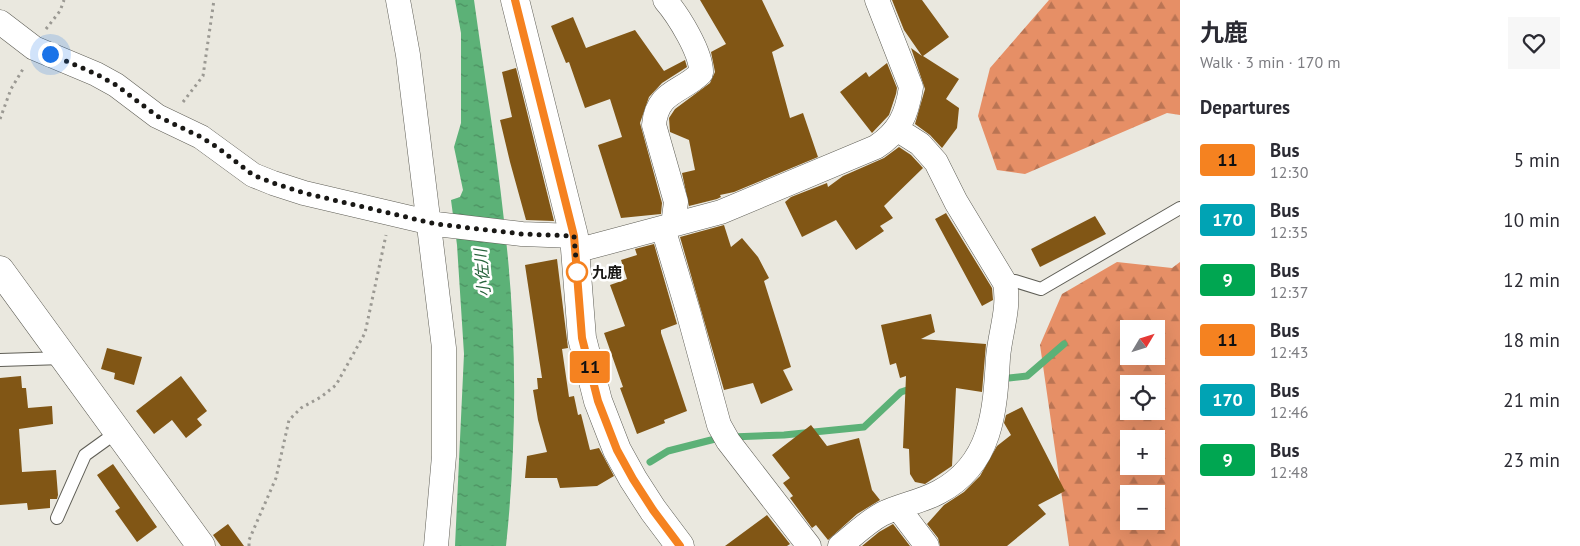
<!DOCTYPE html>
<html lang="en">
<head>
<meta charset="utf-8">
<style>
  :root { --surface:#fff; --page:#f7f7f7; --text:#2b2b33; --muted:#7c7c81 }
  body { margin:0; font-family:"PT Sans","Noto Sans JP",sans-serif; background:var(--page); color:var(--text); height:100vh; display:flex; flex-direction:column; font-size:19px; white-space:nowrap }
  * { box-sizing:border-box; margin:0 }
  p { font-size:16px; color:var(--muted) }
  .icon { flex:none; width:28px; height:28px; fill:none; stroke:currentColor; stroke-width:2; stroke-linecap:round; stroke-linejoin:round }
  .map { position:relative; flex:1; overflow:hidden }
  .side { display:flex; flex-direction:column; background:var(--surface); width:400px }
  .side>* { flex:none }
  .badge { padding:0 10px; border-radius:4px; font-size:18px; line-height:32px }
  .needle { width:32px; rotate:52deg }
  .controls { position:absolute; left:1120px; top:320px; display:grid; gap:10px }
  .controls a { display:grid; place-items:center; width:45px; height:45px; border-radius:0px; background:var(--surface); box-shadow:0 5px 20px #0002; font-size:25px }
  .you { position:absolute; width:25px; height:25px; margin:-12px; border:4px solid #fff; border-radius:50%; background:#1a73e8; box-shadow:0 0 0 8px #1a73e833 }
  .map>.badge { position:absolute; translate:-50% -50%; box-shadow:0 0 0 2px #fff }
  h2 { padding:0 20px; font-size:19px; line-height:45px }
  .round { display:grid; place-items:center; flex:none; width:52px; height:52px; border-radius:0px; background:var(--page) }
  .overview { display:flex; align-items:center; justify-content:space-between; height:85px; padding:0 20px }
  h1 { font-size:24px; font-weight:700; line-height:38px }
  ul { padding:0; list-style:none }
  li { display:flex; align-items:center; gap:15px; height:60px; padding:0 20px }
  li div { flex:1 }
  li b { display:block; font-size:19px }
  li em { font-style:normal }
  li .badge { min-width:55px; font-weight:700; text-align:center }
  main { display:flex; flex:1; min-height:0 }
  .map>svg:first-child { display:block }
</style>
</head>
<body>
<main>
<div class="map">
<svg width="1180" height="546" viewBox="0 0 1180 546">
  <defs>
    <pattern id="forest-firs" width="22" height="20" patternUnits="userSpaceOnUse" patternTransform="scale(1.25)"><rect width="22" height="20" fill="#e68f66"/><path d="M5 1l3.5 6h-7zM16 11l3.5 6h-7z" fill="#ba7453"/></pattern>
    <pattern id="water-ripples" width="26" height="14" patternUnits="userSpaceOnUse" patternTransform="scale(1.25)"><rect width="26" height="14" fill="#5cb177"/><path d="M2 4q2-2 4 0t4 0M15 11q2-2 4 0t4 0" fill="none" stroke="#4b8f60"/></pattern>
  </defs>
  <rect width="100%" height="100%" fill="#eae8df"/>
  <path fill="url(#forest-firs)" fill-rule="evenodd" d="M1049,0H1180V115L1167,113L1025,174L997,170L978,116L990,68Z
    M1117,262L1172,268L1180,262V546H1069L1040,345L1062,294ZM1129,329H1156V356H1129ZM1129,384H1156V411H1129ZM1129,439H1156V466H1129ZM1129,494H1156V521H1129Z"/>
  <path fill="url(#water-ripples)" d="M455,0H474C486,86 500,172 508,259C517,354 516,451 506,546H455L464,354L457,245L451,200L460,197L463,190L454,147L461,123V33Z"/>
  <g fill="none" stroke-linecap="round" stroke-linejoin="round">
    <path stroke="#5cb177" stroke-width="7" d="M1009,378L1027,376L1064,344
      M731,437L784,435L864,427L901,392L913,388
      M650,462L668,451L719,438"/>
  </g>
  <path fill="#815615" d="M700,0H762L784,46L772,52L790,118L803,113L818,157L734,192L720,195L721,197L717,199L689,206L682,173L695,170L689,140L670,132L669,118L675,109L710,83L715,72L711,52L726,44Z
    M892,0H922L949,37L923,56L959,79L946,99L959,108L957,128L942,148L930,135L915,124L925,89L911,48L922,56L904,30Z
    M573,17L586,48L635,30L664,71L685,60L687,67L662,83L649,97L640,123L662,203L661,214L621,218L598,145L622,137L610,99L585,108L569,62L566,63L551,26Z
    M887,63L897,88L896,94L889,115L872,133L840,92L866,72L869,77Z
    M516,68L554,221L526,220L510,162L500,120L512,117L502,72Z
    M899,147L911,155L923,168L884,206L893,218L880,226L884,231L856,250L836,220L802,237L785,202L791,197L827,183L828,187L843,176L884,158Z
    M946,213L992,288L993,300L982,306L935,219Z
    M1095,216L1106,234L1040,267L1031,249Z
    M724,225L731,247L742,238L758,257L769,278L764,281L791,367L783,370L793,390L761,404L753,383L724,390L680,237Z
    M654,244L677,324L661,330V333L687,411L664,420L665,423L637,434L620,388L623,387L604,333L625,326L610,285L627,279L621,260L637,255L635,249Z
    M557,259L568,348L562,349L569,397L574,396L578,415L581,414L590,450L599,448L614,476L597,486L560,488L557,478H525L527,456L547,452L538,420L533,390L538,389L537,378H542L525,265Z
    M931,314L935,332L921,339L986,344L982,392L956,388L952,466L925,484L915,482L910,474L909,449L903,448L906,376L900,378L896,363L890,365L881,325Z
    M107,348L142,357L134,385L114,379L115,373L101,369Z
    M21,376L22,388H26L28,408L52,406L53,424L19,429L22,472L56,470L58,495L57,499H50V508L28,510L27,503L0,505V378Z
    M181,376L207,411L197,419L202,425L186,438L172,420L154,434L136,411Z
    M1022,407L1065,491L1038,505L1046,514L1007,546H940L938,538L927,524L944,505L964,492L980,476L997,446L1011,435L1004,423L1006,415Z
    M811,425L827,446L859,438L872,490L880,500L857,514L828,540L816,525L812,528L790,498L793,496L783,483L790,478L772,455Z
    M113,464L157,527L137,542L115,511L120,508L97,475Z
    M767,515L790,544L787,546H725Z
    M228,524L244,546H221L213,535Z
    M893,524L910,546H862L879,532Z"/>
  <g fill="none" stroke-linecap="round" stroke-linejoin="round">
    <g stroke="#5f5e56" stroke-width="14">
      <path id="service" d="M1005,283L1015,281L1041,289L1180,208
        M0,360L63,358
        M57,518L85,455L117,432"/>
    </g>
    <g stroke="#5f5e56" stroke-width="25">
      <path id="minor" d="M398,0L408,55L444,348V456L436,546
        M665,0C678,15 702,53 701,73C681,93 657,91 654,125L676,202L673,225
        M0,22L34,48L96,74L116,85L157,116L201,137L253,175L273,183L304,193L436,224L522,234L574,236
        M663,228L688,311L719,425L728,441L809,546
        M575,251L721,212L876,147C899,132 907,115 911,87L877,0
        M899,509L927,546
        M840,546C853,536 867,522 882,514C900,505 921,502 939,492C992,464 995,411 998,358C1000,332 1010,309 1005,283L956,202L936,162L920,144L898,130"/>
    </g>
    <g stroke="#5f5e56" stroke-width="29">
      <path id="tertiary" d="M0,270L201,546"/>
    </g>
    <g stroke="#5f5e56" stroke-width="29">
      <path id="secondary" d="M515,0L574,236L582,338L598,401L617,450L633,479L653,510L680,546"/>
    </g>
    <path stroke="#9b9993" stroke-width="3" stroke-dasharray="2.5 4" stroke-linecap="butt" d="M46,29L60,11L64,0
      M183,102L203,76L214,0
      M0,119L11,89L23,69
      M249,546V540L276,478L289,420L301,408L321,397L336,385L365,333L386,235"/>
    <use href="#service" stroke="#fff" stroke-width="12"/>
    <use href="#minor" stroke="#fff" stroke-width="24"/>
    <use href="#tertiary" stroke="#fff" stroke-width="28"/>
    <use href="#secondary" stroke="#fff" stroke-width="28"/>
  </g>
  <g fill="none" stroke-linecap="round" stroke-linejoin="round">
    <g stroke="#fff" stroke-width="11">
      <path id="line" d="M515,0L574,236L582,338L598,401L617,450L633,479L653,510L680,546"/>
    </g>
    <use href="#line" stroke="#f58220" stroke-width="8"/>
    <path stroke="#191815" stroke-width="5" stroke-dasharray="0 9" d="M50,54L96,74L116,85L157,116L201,137L217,147L253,175L273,183L304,193L436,224L522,234L574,236L577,272"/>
  </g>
  <circle fill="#fff" stroke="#f58220" stroke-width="2.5" cx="577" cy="272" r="10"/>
  <g text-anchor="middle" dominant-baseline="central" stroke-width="5" stroke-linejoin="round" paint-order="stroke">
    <g font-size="15" font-weight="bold" fill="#191815" stroke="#fff" text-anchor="start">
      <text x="592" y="272">九鹿</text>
    </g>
    <g font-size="16" font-style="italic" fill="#26623b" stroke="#fff">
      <text transform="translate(482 273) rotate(-95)">小佐川</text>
    </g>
  </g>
</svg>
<div class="controls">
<a><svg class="needle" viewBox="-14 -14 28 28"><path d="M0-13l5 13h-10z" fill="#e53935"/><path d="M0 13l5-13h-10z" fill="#7c7c81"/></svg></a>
<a><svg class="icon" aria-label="locate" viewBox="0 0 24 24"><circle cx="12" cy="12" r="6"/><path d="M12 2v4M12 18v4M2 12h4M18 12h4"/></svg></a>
<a>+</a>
<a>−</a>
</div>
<div class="you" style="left:50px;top:54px"></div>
<b class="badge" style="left:590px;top:367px;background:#f58220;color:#111">11</b>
</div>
<section class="side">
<div class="overview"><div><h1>九鹿</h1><p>Walk · 3 min · 170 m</p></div><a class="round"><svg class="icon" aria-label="heart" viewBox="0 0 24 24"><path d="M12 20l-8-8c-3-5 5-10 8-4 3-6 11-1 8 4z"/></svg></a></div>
<h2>Departures</h2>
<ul>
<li><span class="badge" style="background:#f58220;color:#111">11</span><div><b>Bus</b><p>12:30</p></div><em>5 min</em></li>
<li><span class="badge" style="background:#00a3b4;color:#fff">170</span><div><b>Bus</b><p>12:35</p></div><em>10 min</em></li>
<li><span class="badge" style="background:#00a651;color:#fff">9</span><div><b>Bus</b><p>12:37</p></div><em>12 min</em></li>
<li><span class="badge" style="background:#f58220;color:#111">11</span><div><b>Bus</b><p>12:43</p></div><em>18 min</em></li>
<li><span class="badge" style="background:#00a3b4;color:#fff">170</span><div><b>Bus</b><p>12:46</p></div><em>21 min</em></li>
<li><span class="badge" style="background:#00a651;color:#fff">9</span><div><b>Bus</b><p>12:48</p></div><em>23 min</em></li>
</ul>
</section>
</main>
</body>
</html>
